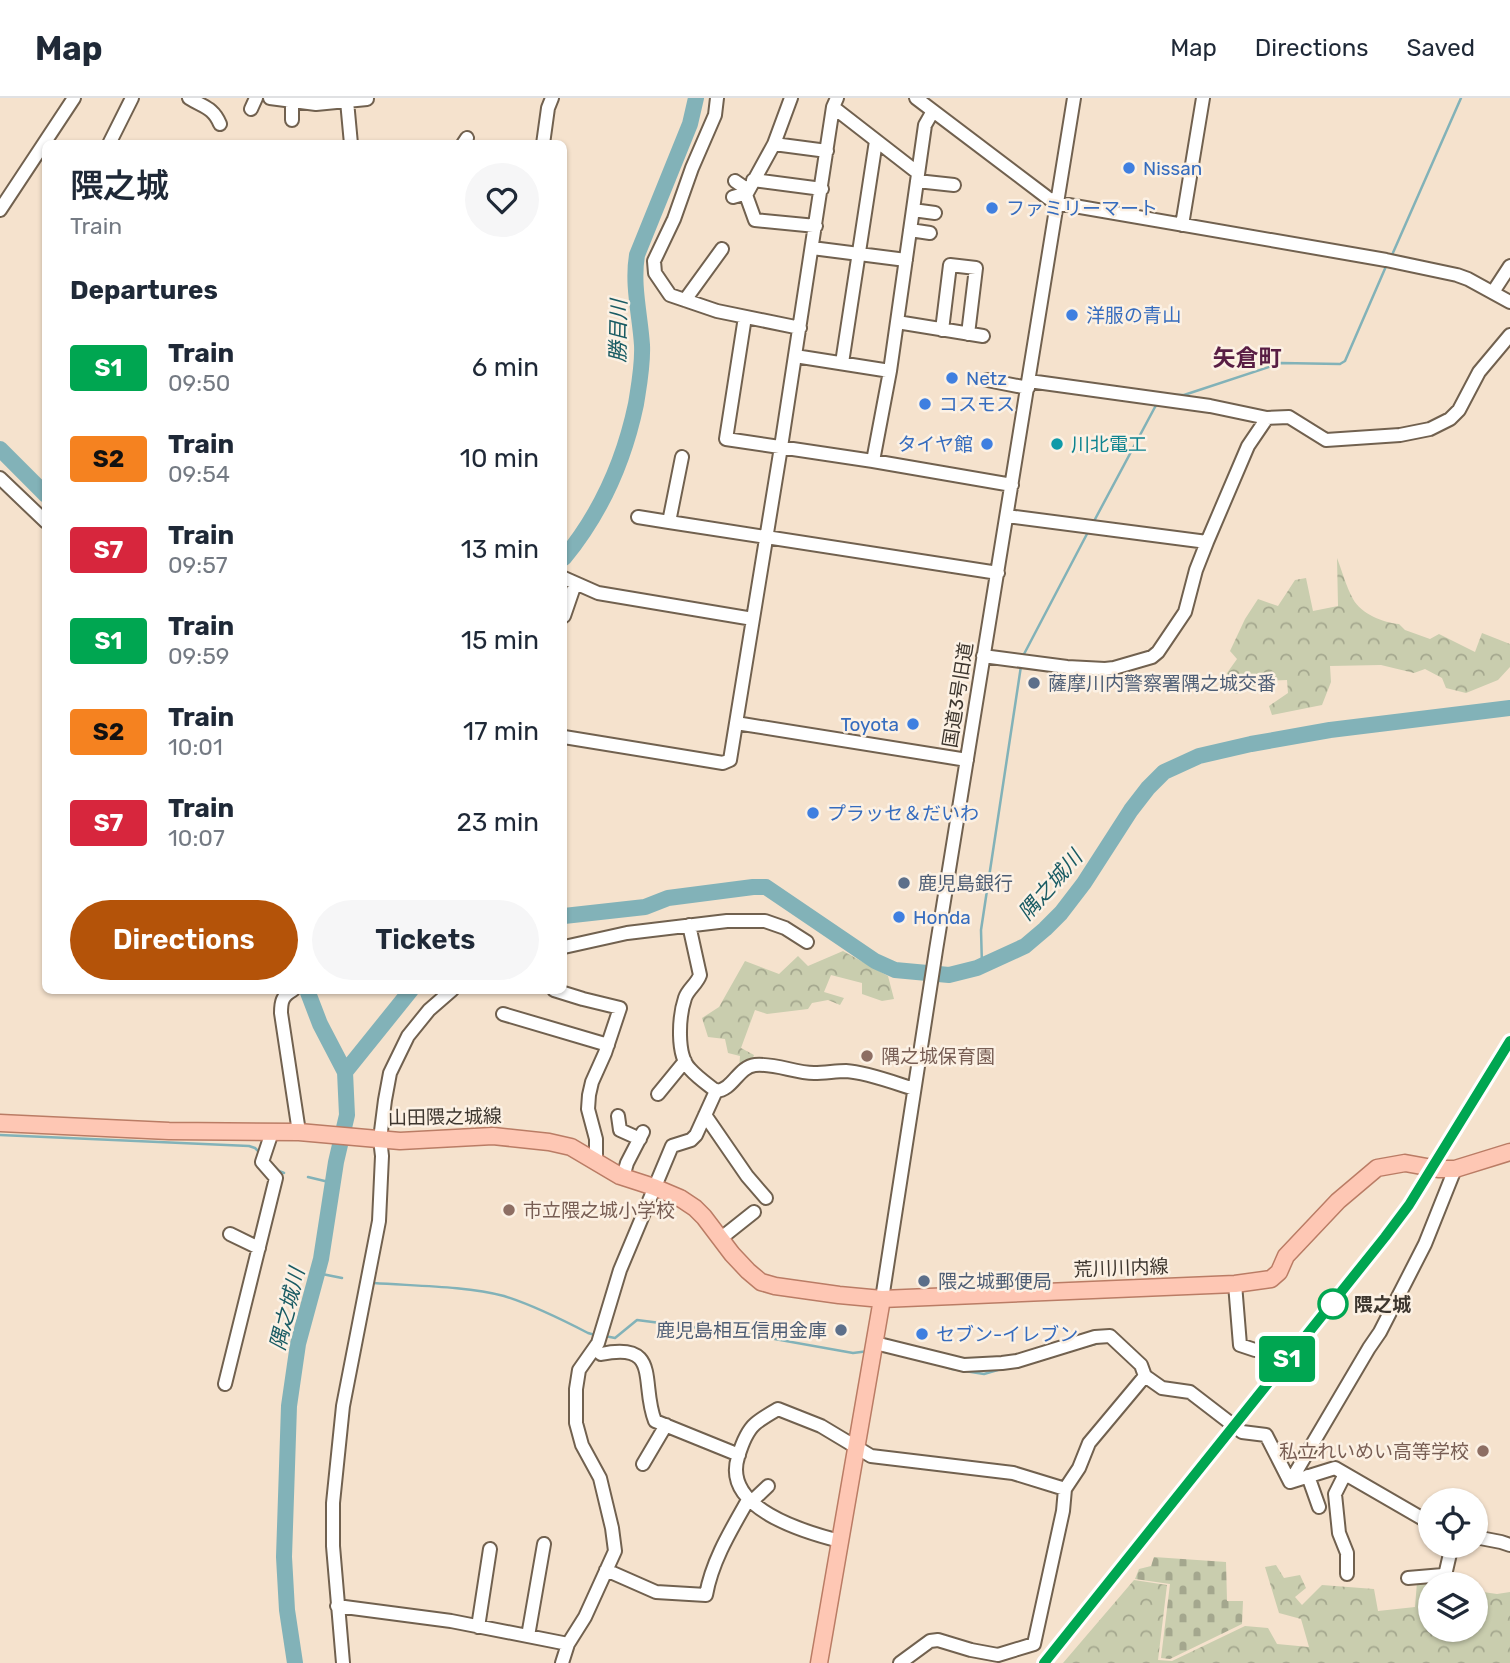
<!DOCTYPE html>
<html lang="en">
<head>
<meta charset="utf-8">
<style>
  :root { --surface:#fff; --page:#f6f6f7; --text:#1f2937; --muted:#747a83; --line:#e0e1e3; --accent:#b45309 }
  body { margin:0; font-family:Rubik,"Noto Sans JP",sans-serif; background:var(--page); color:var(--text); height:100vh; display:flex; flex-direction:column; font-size:26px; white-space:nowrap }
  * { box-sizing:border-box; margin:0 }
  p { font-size:23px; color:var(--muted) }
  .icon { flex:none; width:38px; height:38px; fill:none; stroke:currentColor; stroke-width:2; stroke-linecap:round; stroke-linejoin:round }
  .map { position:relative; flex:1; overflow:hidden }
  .side { position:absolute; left:42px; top:42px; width:525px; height:854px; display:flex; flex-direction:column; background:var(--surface); border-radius:10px; box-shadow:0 2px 5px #0004 }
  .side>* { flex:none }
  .badge { padding:0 14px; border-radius:5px; font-size:24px; line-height:46px }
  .tools { position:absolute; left:1418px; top:1390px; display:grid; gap:14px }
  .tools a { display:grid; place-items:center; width:70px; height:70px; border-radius:50%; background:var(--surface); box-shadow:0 2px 5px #0004; font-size:35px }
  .map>.badge { position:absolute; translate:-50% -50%; box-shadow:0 0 0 4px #fff }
  h2 { padding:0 28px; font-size:26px; line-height:63px }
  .round { display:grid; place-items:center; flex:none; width:74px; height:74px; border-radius:37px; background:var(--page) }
  .overview { display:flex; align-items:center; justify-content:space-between; height:119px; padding:0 28px }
  h1 { font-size:33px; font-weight:600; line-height:52px }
  .action { display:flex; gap:14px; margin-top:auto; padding:14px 28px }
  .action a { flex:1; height:80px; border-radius:42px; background:var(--accent); color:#fff; font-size:28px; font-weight:600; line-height:80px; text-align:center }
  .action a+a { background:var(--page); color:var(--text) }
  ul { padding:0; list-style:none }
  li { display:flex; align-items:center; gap:21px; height:91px; padding:0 28px }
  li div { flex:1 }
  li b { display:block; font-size:26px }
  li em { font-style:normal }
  li .badge { min-width:77px; font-weight:700; text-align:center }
  header { display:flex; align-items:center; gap:42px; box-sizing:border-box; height:98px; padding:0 35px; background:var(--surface); border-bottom:2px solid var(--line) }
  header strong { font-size:33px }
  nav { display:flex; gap:38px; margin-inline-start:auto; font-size:24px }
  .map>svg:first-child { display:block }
</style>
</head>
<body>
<header>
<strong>Map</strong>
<nav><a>Map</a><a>Directions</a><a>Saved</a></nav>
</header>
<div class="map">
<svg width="1510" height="1565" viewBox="0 0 1510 1565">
  <defs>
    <pattern id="forest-crowns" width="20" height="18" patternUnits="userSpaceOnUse" patternTransform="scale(1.75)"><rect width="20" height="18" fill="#c9cdae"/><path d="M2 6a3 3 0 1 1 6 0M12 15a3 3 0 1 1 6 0" fill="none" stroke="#a4a78e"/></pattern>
    <pattern id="cemetery-stones" width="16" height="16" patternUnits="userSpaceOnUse" patternTransform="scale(1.75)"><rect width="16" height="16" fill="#c9cdae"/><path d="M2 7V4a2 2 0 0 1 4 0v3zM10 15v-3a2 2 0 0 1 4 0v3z" fill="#a4a78e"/></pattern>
  </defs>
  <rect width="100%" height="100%" fill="#f5e2cd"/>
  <path fill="url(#forest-crowns)" d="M1337,460C1342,473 1346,488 1353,501C1361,516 1384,525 1399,526L1405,532L1430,541L1439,536L1475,554L1482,535L1510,546V569L1498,582L1466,595L1446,590L1442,580L1425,571L1414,575L1381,567L1330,568L1331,584L1322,607L1272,617L1269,608L1288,595L1287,582L1267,583L1236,596L1226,586L1227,575L1237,561L1230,553L1245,521L1258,501L1278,508L1295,482L1306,480L1313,513L1338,508Z
    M843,853L888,878L894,901L882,903L862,896V885L831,877L824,894L844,900L840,907L828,902L812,905L808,911L767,916L755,912L741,950L754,957L751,964L739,971L740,958L728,955L725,941L708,939L702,920L719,909L745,863L779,876L798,858L808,868Z
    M1276,1467L1284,1480L1300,1477L1306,1490L1295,1499L1302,1507L1322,1487L1374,1491L1378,1513L1415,1509L1417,1484L1475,1483V1486H1430V1531H1475V1488L1476,1493L1497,1496L1510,1494V1565H1063L1134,1482L1167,1487L1158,1562L1172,1563L1245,1528L1268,1530L1277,1546L1309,1549L1301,1521L1279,1515L1265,1469Z"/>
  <path fill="url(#cemetery-stones)" d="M1154,1459L1226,1464L1227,1503H1243L1242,1526L1170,1561L1161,1560L1170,1486L1135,1481L1139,1471L1151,1468Z"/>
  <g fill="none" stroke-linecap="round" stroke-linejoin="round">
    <path stroke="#82b2b8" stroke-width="2.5" d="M1392,157L1461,0
      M1172,297H1184L1281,265L1340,266L1345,263L1387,166
      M1093,425L1155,309L1158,305
      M1023,558L1088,434
      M982,868L981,832L1021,568
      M0,1037L249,1048L255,1050L260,1055
      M270,1064L279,1073L284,1075
      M308,1079L333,1085
      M317,1175L342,1180
      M374,1185C415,1188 466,1188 504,1198C533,1207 561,1221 588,1235L595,1237
      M605,1238L615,1240L637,1222L746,1236L853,1255L869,1253
      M1065,1254L1099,1245
      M943,1268L952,1271L984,1276L1001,1271"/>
    <path stroke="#82b2b8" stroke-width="16" d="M0,351L46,397
      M564,460C601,415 624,363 636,306C639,287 643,267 642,247C640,217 632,187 637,157L690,26L696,0
      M564,818L645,809L668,800L753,789H766L875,863L895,872L949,877L977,870L1025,848L1045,831L1061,815L1084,785L1131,712L1148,690L1164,674L1175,669L1199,658L1251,646L1330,632L1510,610
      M307,892L320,926L345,974
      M295,1565L287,1512L284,1459L289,1308L298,1246L321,1161L336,1064L347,1017L345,974L411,892"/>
    <g stroke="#71614f" stroke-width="16">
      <path id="minor" d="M189,0C203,9 213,9 220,26
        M270,0L316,6L367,1
        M717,0L715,17L692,70L674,121L654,163L655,175L670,197L717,213L800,230
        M791,0L774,46L746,97L755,122L816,128
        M916,0L1048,100L1057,105L1386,162L1457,177L1468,181L1510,204
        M347,3L351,46
        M833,9L918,75
        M251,11L256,0
        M292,22V3
        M109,46L132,0
        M463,46L467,40
        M543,46L548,10L552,0
        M774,46L827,53
        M753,82L822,91
        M735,83L748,92
        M917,83L954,87
        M733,99L747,95
        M0,112L74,0
        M913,112L935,115
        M1182,127L1203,0
        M910,132L930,135
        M812,150L906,162
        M1493,194L1510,168
        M685,202L722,151
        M745,219L726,341L873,363L1012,387
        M897,224L983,238
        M942,232L950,167L976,170L968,236
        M795,258L890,273
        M842,265L876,43
        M987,282L1028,290
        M1029,283L1210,308L1267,320L1289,319L1326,342L1400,337L1430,331L1450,321L1459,312L1479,274L1510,237
        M682,359L669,424L998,475
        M873,363L890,273L925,27L933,13
        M0,380L46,424
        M1007,418L1207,444
        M638,419L669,424
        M564,480L598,495L753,521
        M564,518L575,486
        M983,558L1067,569L1105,571L1114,570L1152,559L1158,554L1185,514L1196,472L1207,444L1248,348L1267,320
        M736,625L967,662
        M564,639L723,665L730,662L781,349L833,9L837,0
        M689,827L700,877C697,886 688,891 685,900C679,918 676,957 690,971C697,979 707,986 716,993
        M564,849L627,835L727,823H765L785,830L807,844
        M293,892C282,898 281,904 281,915L299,1034
        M554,892L583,901L620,910L605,955L592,984L589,997L588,1011L596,1041V1063
        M503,916L608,947
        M658,996L685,963
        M705,1017L747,1078L766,1100
        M618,1018L620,1032L640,1041
        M623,1079L627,1065L643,1034
        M230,1136L259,1150
        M720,1141L754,1114
        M1235,1186L1240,1247L1255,1252
        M882,1201L936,852L1074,0
        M875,1245L964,1267L1002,1265L1017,1263L1095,1239L1110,1238L1141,1267L1145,1278L1162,1290L1190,1294L1242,1334L1266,1337L1290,1384
        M595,1251L601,1256C662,1243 640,1286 655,1323L739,1357
        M225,1286L276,1080L262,1064L272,1034
        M643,1366L666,1327
        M1345,1376L1335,1396L1339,1435L1347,1455V1476
        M1308,1378L1319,1409
        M1290,1384L1369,1250L1380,1234L1425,1146L1455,1071
        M1290,1384L1335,1370L1430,1425
        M751,1404L768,1388
        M1475,1439L1501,1444L1510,1447
        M840,1443C804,1434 722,1410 738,1359C741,1349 747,1333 755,1326C762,1320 771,1315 778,1311L821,1328L871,1358L1013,1375L1065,1391
        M606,1472L656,1494L706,1497C712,1463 731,1432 748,1402
        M1408,1480L1443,1477L1446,1473L1452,1447
        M337,1508L451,1523L568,1546
        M478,1529L490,1451
        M528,1538L544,1446
        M343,1565L333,1448V1405L343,1308L379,1123L382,1058L380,1041L385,1002L390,975L408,938L429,912L452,892
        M562,1565L568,1546L585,1519L615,1453L612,1430L600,1380L582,1347L576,1325V1291L579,1272L598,1245L620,1172L672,1048L691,1042L696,1037L716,993C733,992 738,969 755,967C775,965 795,975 814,975C825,975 836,973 846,973C866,974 895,985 914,991
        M900,1565L930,1543L938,1542L971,1552L998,1557L1034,1546L1063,1413L1065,1391L1079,1370L1089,1345L1145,1278"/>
    </g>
    <g stroke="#ba7c65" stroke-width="19">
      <path id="major" d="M0,1025L169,1033L299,1034L400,1043L493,1038L549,1044L571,1049L620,1078L654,1089L680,1100L695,1110L704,1119L732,1156L748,1173L761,1184L775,1188L839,1197L882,1201L1235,1186L1271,1181L1279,1174L1286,1158L1338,1103L1377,1070L1405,1065L1438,1071H1455L1510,1054
        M819,1565L882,1201"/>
    </g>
    <use href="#minor" stroke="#fff" stroke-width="12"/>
    <use href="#major" stroke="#fec7b4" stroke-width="16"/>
    <path stroke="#9b8d7f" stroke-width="2.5" stroke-dasharray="14 7" stroke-linecap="butt" d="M1043,1565L1385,1139L1409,1107L1510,943"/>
  </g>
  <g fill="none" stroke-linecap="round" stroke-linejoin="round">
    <g stroke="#fff" stroke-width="16">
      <path id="line" d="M1044,1565L1385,1139L1409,1107L1510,943"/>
    </g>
    <use href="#line" stroke="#00a651" stroke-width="10"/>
  </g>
  <g fill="#3f7fe0" stroke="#fcf1e4" stroke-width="2.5">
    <circle cx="1129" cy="70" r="7"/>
    <circle cx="992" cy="110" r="7"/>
    <circle cx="1072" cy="217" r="7"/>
    <circle cx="952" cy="280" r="7"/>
    <circle cx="925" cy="306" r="7"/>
    <circle cx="987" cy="346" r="7"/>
    <circle cx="913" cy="626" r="7"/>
    <circle cx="813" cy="715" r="7"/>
    <circle cx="899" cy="819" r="7"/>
    <circle cx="922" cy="1236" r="7"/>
  </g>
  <circle fill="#0f9aa8" stroke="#fcf1e4" stroke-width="2.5" cx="1057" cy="346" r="7"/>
  <g fill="#5c6f8a" stroke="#fcf1e4" stroke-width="2.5">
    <circle cx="1034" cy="585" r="7"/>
    <circle cx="904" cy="785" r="7"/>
    <circle cx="924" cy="1183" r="7"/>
    <circle cx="841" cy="1232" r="7"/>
  </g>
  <g fill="#8d6e63" stroke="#fcf1e4" stroke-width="2.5">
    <circle cx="867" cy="958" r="7"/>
    <circle cx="509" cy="1112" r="7"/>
    <circle cx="1483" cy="1353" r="7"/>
  </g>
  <circle fill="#fff" stroke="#00a651" stroke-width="3.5" cx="1333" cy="1206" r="14"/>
  <g text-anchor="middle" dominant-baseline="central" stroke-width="5" stroke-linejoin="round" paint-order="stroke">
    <g font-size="19" fill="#366cbe" stroke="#fcf1e4" text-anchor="start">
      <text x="1143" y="70">Nissan</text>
      <text x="1006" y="110">ファミリーマート</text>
      <text x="1086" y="217">洋服の青山</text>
      <text x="966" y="280">Netz</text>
      <text x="939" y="306">コスモス</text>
      <text x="973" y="346" text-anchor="end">タイヤ館</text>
      <text x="899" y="626" text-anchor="end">Toyota</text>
      <text x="827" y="715">プラッセ＆だいわ</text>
      <text x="913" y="819">Honda</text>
      <text x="936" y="1236">セブン-イレブン</text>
    </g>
    <g font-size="19" fill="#0d838f" stroke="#fcf1e4" text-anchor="start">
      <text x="1071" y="346">川北電工</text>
    </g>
    <g font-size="19" fill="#4e5e75" stroke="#fcf1e4" text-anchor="start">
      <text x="1048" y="585">薩摩川内警察署隅之城交番</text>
      <text x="918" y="785">鹿児島銀行</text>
      <text x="938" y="1183">隈之城郵便局</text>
      <text x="827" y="1232" text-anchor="end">鹿児島相互信用金庫</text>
    </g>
    <g font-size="19" fill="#3d362e" stroke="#fcf1e4">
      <text transform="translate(958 597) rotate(-81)">国道3号旧道</text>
      <text transform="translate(445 1019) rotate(-1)">山田隈之城線</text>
      <text transform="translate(1121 1170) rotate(-2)">荒川川内線</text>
    </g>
    <g font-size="19" fill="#785e54" stroke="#fcf1e4" text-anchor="start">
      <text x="881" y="958">隅之城保育園</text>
      <text x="523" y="1112">市立隈之城小学校</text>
      <text x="1469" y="1353" text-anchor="end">私立れいめい高等学校</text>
    </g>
    <g font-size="19" font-weight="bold" fill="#3d362e" stroke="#fcf1e4" text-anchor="start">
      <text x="1354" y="1206">隈之城</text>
    </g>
    <g font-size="21" font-style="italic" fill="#195b63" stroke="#fcf1e4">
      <text transform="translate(618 233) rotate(-89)">勝目川</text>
      <text transform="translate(1050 787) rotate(-49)">隅之城川</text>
      <text transform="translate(287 1211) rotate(-76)">隅之城川</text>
    </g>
    <g font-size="23" font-weight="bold" fill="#581d44" stroke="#fcf1e4">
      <text x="1247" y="260">矢倉町</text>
    </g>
  </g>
</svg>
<div class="tools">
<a><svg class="icon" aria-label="locate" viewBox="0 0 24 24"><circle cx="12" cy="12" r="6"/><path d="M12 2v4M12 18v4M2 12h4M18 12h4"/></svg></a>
<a><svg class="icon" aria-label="layers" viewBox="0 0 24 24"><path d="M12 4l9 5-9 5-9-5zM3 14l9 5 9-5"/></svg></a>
</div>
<b class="badge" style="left:1287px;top:1261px;background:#00a651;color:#fff">S1</b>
<section class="side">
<div class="overview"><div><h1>隈之城</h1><p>Train</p></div><a class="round"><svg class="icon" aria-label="heart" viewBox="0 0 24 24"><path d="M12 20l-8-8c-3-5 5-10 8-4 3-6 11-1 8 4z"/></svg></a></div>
<h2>Departures</h2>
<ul>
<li><span class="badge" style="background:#00a651;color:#fff">S1</span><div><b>Train</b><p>09:50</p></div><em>6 min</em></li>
<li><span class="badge" style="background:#f58220;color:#111">S2</span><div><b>Train</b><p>09:54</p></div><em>10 min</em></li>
<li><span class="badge" style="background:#d7263d;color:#fff">S7</span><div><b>Train</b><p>09:57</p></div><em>13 min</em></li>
<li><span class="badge" style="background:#00a651;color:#fff">S1</span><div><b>Train</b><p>09:59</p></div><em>15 min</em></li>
<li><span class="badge" style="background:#f58220;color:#111">S2</span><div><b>Train</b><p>10:01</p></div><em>17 min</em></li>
<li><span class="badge" style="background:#d7263d;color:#fff">S7</span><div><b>Train</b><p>10:07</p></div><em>23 min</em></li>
</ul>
<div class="action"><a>Directions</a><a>Tickets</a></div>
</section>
</div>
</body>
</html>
